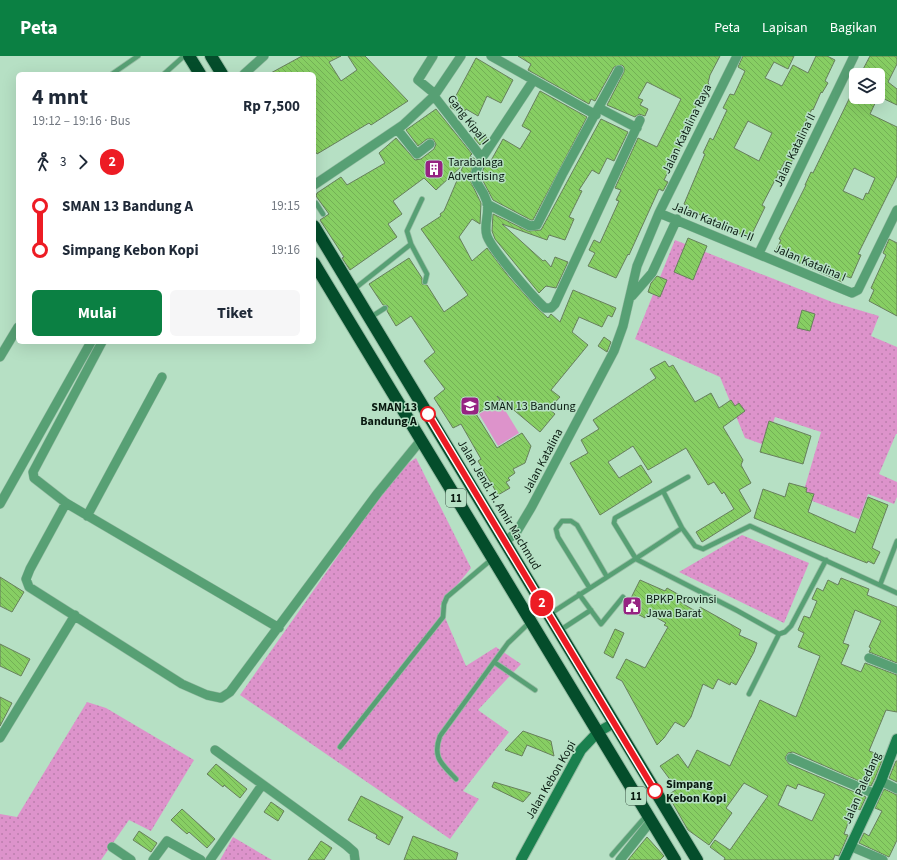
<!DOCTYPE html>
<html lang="id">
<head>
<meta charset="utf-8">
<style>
  :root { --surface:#fff; --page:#f6f6f7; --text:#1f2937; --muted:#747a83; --accent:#0b8043 }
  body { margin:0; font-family:"Source Sans 3",sans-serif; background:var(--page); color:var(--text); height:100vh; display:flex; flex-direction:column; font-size:15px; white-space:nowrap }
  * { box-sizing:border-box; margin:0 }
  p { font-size:13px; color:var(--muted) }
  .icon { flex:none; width:22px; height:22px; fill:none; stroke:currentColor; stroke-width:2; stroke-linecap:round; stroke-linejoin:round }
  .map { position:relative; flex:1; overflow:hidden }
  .drawer { position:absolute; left:16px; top:16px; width:300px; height:272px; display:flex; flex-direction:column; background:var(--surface); border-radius:6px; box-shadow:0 4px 16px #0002 }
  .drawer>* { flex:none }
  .badge { padding:0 8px; border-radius:13px; font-size:14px; line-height:26px }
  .controls { position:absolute; left:849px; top:12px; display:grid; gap:8px }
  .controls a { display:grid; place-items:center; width:36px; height:36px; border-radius:6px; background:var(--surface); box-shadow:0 4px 16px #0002; font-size:20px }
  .map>.badge { position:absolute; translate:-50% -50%; box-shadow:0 0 0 2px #fff }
  .legs { display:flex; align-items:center; gap:6px; height:44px; padding:0 16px; font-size:13px }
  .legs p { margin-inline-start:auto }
  .head { display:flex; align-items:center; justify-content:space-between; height:68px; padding:0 16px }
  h1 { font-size:22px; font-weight:700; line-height:30px }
  .button { display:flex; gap:8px; margin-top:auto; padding:8px 16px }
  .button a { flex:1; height:46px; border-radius:6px; background:var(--accent); color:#fff; font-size:16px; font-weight:700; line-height:46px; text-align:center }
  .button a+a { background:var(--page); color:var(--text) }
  ul { padding:0 16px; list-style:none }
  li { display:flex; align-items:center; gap:14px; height:44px; font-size:15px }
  li i { display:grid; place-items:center; width:6px; height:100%; margin:0 5px; background:currentColor }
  li i::after { content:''; width:10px; height:10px; margin:-5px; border:3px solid; border-radius:50%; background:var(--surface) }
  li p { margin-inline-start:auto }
  li:first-child i { background:linear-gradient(#0000 50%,currentColor 0) }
  li:last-child i { background:linear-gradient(currentColor 50%,#0000 0) }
  header { display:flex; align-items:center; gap:24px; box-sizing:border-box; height:56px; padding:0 20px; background:var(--accent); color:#fff }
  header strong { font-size:19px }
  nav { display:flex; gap:22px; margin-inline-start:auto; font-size:14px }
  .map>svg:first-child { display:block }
</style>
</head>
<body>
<header>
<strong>Peta</strong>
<nav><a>Peta</a><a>Lapisan</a><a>Bagikan</a></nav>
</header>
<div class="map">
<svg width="897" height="804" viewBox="0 0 897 804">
  <defs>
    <pattern id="green-dots" width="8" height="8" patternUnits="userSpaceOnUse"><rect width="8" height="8" fill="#dd93cb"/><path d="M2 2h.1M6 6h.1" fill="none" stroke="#bc7ead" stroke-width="1.8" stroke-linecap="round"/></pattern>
    <pattern id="building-back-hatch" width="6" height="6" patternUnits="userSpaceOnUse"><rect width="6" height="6" fill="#87ce63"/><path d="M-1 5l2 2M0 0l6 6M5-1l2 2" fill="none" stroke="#73b055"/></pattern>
  </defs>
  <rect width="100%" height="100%" fill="#b6e0c4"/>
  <path fill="url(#green-dots)" d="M675,184L832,246L879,260L871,280L897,291V378H896L879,418L897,426V441L894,448L868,438L859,463L802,441L821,376L775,361L765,389L745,382L720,321L635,283Z
    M416,402L471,512L440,550L466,610L496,591L521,608L478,654L509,676L463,735L479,743L450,783L240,639L399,413Z
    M742,479L809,507L784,567L679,516Z
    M87,646L106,652L194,704L151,775L129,764L101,804H0V758L17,761Z
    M233,781L272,804H220Z"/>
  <path fill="#dd93cb" d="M500,346L519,377L498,390L479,358Z"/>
  <path fill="url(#building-back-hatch)" stroke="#677f5c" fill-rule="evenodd" d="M302,0H341L329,6L341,25L357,14L348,0H365L408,45L371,69L369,67L317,98L314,93V18H269Z
    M518,0H720L710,19L708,27L709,28L704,39H702L678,86L682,88L664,124L668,126L663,135L659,133L629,199L628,198L616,222L588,210L595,197L589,194L594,184L600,187L619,145L616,144L621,134L615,132L638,82L657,91L681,43L647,26L638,42L643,44L640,49L648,53L645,60L639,58L635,61L607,49L624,16V11L622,9L614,11L595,45L591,43L589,48L528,14L531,8Z
    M743,0H794L788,13L774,6L765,22L782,30L793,9L808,17L816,0H827L835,4L825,25L828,27L822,37L821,36L813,54L812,53L794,89L799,91L791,107L785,105L762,149L765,151L750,182L730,174V173L688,153L689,151L684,148L705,98L703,97L710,82L713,84L727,54L723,52L730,38L734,39L745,15L738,11ZM748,65L772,77L759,105L734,92Z
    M870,0H897V8L888,26L897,33V49L880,41L878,44V19H860Z
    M476,2L513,24L501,47L487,40L478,60L466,53L462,59L450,51Z
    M540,35L587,61L533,164H531L493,144L482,123L481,119L485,109L488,110L503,83L520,93L531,75L522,70Z
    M850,41H878L870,58L897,71V120L858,198L861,199L851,222L845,220L842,226L775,196L781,184L779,183L806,129H805L811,116L813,117ZM854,112L875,122L868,138L866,137L863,144L843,135Z
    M436,53L472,98L470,100L475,103L469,122L481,147L480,168L472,163L459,181L472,205L487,192L509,221L535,250L548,262L551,258L560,266L573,234L616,252L612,261L608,259L602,271L579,261L572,276L588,289L551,334L560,341L549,353L555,358L540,376L497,340L500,344L476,358L497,392L522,377L531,390L525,407L513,413L515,417L508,422L510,424L506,426L510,432L498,439L478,405L481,403L461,368L453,372L434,342L445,333L424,305L435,296L411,260L396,270L387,255L388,250L383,249L369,228L409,202L422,222V228L427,229L444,256L468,239L421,173L441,160L440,158L444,155L464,108L436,134L424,122L393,145L402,158L388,168L397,181L350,214L342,202L344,201L320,164L329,158L316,140L317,137L341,121L347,129L385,107L379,97L396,82L415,104L421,103L434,93L436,88L433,83H427L418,90L406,74Z
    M601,63L628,76L614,105L607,102L599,118L592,114L579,134L582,135L569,161L574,163L565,184L549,179L547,184L502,168L543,205L545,204L551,211L555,201L568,206L556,232L546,230L539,237L495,183L492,175L493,158L528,175L541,174Z
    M480,75L487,81L480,89L474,82Z
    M688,182L707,190L693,224L674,216Z
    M889,183L897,187V260L869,245L874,234L871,232L886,199L883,197Z
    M657,220L667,224L660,241L648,236L651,227Z
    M802,254L815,258L810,275L797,272Z
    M604,281L611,286L607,296L598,290Z
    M665,305L669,311L673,309L695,346L711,337L719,352L731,344L735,350L739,347L745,355L723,371L743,404L741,409L751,427L739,434L751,455L702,486L696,476L734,453L724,436L722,438L714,426L708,429L686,392L648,414L633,390L608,406L619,422L641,409L652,426L600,459L570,407L588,397L581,384L599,373L593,364L656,322L650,313Z
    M769,365L811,380L803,408L760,396Z
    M789,427L807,432L806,436L814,438L808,456L855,477L868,441L888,449L872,492L880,496L874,508L868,505L867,507L754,462L763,433L785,441Z
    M0,521L24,536L12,556L0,550Z
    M841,522L869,533L867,539L897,551V607L869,596L871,592L869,591L881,565L855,554L843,587L849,589L841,608L861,616L865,607L897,619V656L886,654L869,695L884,700L875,722L871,730L793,696L788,697L785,702L789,708L866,741L860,754L854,751L844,778L848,779L839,800L835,799L833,804H724L725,802L710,791L715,784L730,794L768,740L744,727L726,752L732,757L709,789L688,774L668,739L677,733L660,710L678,698L688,712L697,694L730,710L760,644L796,661L820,600L798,591L804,577L798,574L804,560L810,562L817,545L812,543L817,532L823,535L828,524L838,529ZM798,728L825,738L812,765L778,749L787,729L796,733Z
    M640,524L665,535L667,532L683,541L680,546L697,556L700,551L741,574L739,579L757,587L754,596L736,629L731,626L730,629L718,623L713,633L703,628L691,661L684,671L675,666L664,682L657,689L622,625L616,622L626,603L645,612L668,571L664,569L666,567L648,557L645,562L626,552Z
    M615,573L624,577L613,602L604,597Z
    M0,588L30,603L21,620L0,610Z
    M0,641L12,647L0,670Z
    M523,675L551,685L554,700L527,689L522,700L505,694Z
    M896,705H897V726L889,722Z
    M216,708L247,733L240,742L224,729L223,731L207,718Z
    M494,726L531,737L523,746L492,731Z
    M884,733L897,739V784L889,801L859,787L864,777L869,780L882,755L875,752Z
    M361,740L403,761L389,789L376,782L377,779L348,764Z
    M271,746L284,755L278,765L264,756Z
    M182,753L215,783L207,792L189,776L187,778L171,764Z
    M139,775L157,787L151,796L133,784Z
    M413,780L458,797L456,804H404Z
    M647,781L664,800L660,804H628Z
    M321,785L332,792L324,804H308Z"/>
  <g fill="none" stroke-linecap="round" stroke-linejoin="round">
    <g stroke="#97bca4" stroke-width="6">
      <path id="lane" d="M112,18L138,0
        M164,18L184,0
        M422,143L407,175L411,188L427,218L425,226
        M314,148L316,147L323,158
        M353,234L411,188
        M371,261L385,252
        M688,421L615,462L614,467L636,503L736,554L779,578L785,576L791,570L826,504
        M663,435L682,472
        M880,529L897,485
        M589,531L558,481L556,473L562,465H571L577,469L607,521
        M579,538L601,568L623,541
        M550,558C594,529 638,502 682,472L695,490L703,493L750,470L897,537
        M559,575L591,554
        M494,606L535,634
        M749,638L779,578
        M340,691L443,561L444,548L447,541L492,503
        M456,723C442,708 432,702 440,680L508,587L530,566
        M612,799L646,760"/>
    </g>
    <g stroke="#97bca4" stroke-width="10">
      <path id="street" d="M433,0L418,24L435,38
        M491,0L596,59
        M244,18L264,0
        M533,25L482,102C467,130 480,123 487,146C490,158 483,169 487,180C492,194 533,241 545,252H551L555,248L640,64
        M434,40L482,102
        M599,52L637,72
        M397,73L417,98L430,88
        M314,129L403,69L434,40L461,0
        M487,148L530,170L537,169L563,117L619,14
        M659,157L852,237L858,234L897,154
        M759,197L854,0
        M632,240L652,217L677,163
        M102,286L33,416L34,422L66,447L279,572
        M0,301L18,271
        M66,447L30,513L26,523L29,531L182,628L207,639L221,642L230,636L377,438L421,384
        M0,448L91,286
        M87,460L162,321
        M504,486L516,477L531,452L614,295L623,270L637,210L659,157L737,0
        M869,602L897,613
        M0,682L75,559
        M215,694L346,789L354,796L355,804
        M791,702L875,738
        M881,725L897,733
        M850,790L883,804
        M112,791L131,804
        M153,804L167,785L201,804
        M210,804L262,729
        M620,804L651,765"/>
    </g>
    <g stroke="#97bca4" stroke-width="12">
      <path id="secondary" d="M521,804L581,694L598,676L614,667
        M844,804L881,725L897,683"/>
    </g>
    <g stroke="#97bca4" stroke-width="14">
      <path id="highway" d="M189,0L200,18
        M211,0L222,18
        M314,170L697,804
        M314,207L675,804"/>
    </g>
    <use href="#lane" stroke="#57a074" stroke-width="4.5"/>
    <use href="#street" stroke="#57a074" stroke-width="9"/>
    <use href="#secondary" stroke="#1a804e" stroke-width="10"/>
    <use href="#highway" stroke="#044d2b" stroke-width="12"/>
  </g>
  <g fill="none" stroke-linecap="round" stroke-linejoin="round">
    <g stroke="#fff" stroke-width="9">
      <path id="line-1" d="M428,358L655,735"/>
    </g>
    <use href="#line-1" stroke="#ed1c24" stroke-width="6"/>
  </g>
  <defs>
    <g id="building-square" transform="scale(1)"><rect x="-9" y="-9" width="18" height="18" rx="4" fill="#962382" stroke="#b6e0c4"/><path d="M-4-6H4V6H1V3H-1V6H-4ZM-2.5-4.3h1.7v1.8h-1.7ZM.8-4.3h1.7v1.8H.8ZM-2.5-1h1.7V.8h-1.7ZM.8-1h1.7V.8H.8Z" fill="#fff"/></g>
    <g id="school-square" transform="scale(1)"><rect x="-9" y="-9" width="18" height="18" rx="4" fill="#962382" stroke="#b6e0c4"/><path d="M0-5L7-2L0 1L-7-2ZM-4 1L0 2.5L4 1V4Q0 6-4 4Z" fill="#fff"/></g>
    <g id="civic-square" transform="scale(1)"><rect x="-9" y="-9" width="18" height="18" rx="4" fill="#962382" stroke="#b6e0c4"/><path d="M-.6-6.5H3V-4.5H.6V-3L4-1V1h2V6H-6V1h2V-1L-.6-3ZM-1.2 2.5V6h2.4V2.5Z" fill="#fff"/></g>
  </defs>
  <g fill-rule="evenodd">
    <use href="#building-square" x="434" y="113"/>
    <use href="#school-square" x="470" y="350"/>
    <use href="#civic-square" x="632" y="550"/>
  </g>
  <g fill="#fff" stroke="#ed1c24" stroke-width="2">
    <circle cx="428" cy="358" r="7"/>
    <circle cx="655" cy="735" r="7"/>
  </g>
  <g text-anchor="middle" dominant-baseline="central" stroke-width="3" stroke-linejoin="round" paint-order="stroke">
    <g fill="#b6e0c4" stroke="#3d5546" stroke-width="1">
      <rect x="446" y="433" width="20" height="18" rx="3"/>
      <rect x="626" y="731" width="20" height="18" rx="3"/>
    </g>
    <g font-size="11" font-weight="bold" fill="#091910">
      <text x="456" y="442">11</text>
      <text x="636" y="740">11</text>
    </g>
    <g font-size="12" fill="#091910" stroke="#b6e0c4">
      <text transform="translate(468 64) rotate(52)">Gang Kipal I</text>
      <text transform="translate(687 73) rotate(-64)">Jalan Katalina Raya</text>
      <text transform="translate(795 94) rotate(-64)">Jalan Katalina II</text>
      <text transform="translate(713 166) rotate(22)">Jalan Katalina I-II</text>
      <text transform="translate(810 207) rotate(23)">Jalan Katalina I</text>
      <text transform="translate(543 405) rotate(-62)">Jalan Katalina</text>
      <text transform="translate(499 449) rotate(59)">Jalan Jend. H. Amir Machmud</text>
      <text transform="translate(551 724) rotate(-60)">Jalan Kebon Kopi</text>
      <text transform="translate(862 732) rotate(-66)">Jalan Paledang</text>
    </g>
    <g font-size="12" fill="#091910" stroke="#b6e0c4" text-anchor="start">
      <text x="448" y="106">Tarabalaga<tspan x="448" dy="14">Advertising</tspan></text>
      <text x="484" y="350">SMAN 13 Bandung</text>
      <text x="646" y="543">BPKP Provinsi<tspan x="646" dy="14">Jawa Barat</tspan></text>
    </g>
    <g font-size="12" font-weight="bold" fill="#091910" stroke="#b6e0c4" text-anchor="end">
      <text x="417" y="351">SMAN 13<tspan x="417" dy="14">Bandung A</tspan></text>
      <text x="666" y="728" text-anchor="start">Simpang<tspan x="666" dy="14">Kebon Kopi</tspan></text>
    </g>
  </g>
</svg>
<div class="controls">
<a><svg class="icon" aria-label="layers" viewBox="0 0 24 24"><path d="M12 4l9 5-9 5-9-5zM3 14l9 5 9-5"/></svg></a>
</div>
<b class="badge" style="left:542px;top:547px;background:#ed1c24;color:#fff">2</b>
<section class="drawer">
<div class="head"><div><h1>4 mnt</h1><p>19:12 – 19:16 · Bus</p></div><b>Rp 7,500</b></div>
<div class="legs"><svg class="icon" aria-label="walk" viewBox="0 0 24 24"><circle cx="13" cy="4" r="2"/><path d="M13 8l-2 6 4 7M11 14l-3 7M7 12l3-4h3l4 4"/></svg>3<svg class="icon" aria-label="forward" viewBox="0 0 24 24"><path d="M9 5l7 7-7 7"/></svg><b class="badge" style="background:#ed1c24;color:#fff">2</b></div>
<ul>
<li><i style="color:#ed1c24"></i><b>SMAN 13 Bandung A</b><p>19:15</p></li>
<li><i style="color:#ed1c24"></i><b>Simpang Kebon Kopi</b><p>19:16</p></li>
</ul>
<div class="button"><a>Mulai</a><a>Tiket</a></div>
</section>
</div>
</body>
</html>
